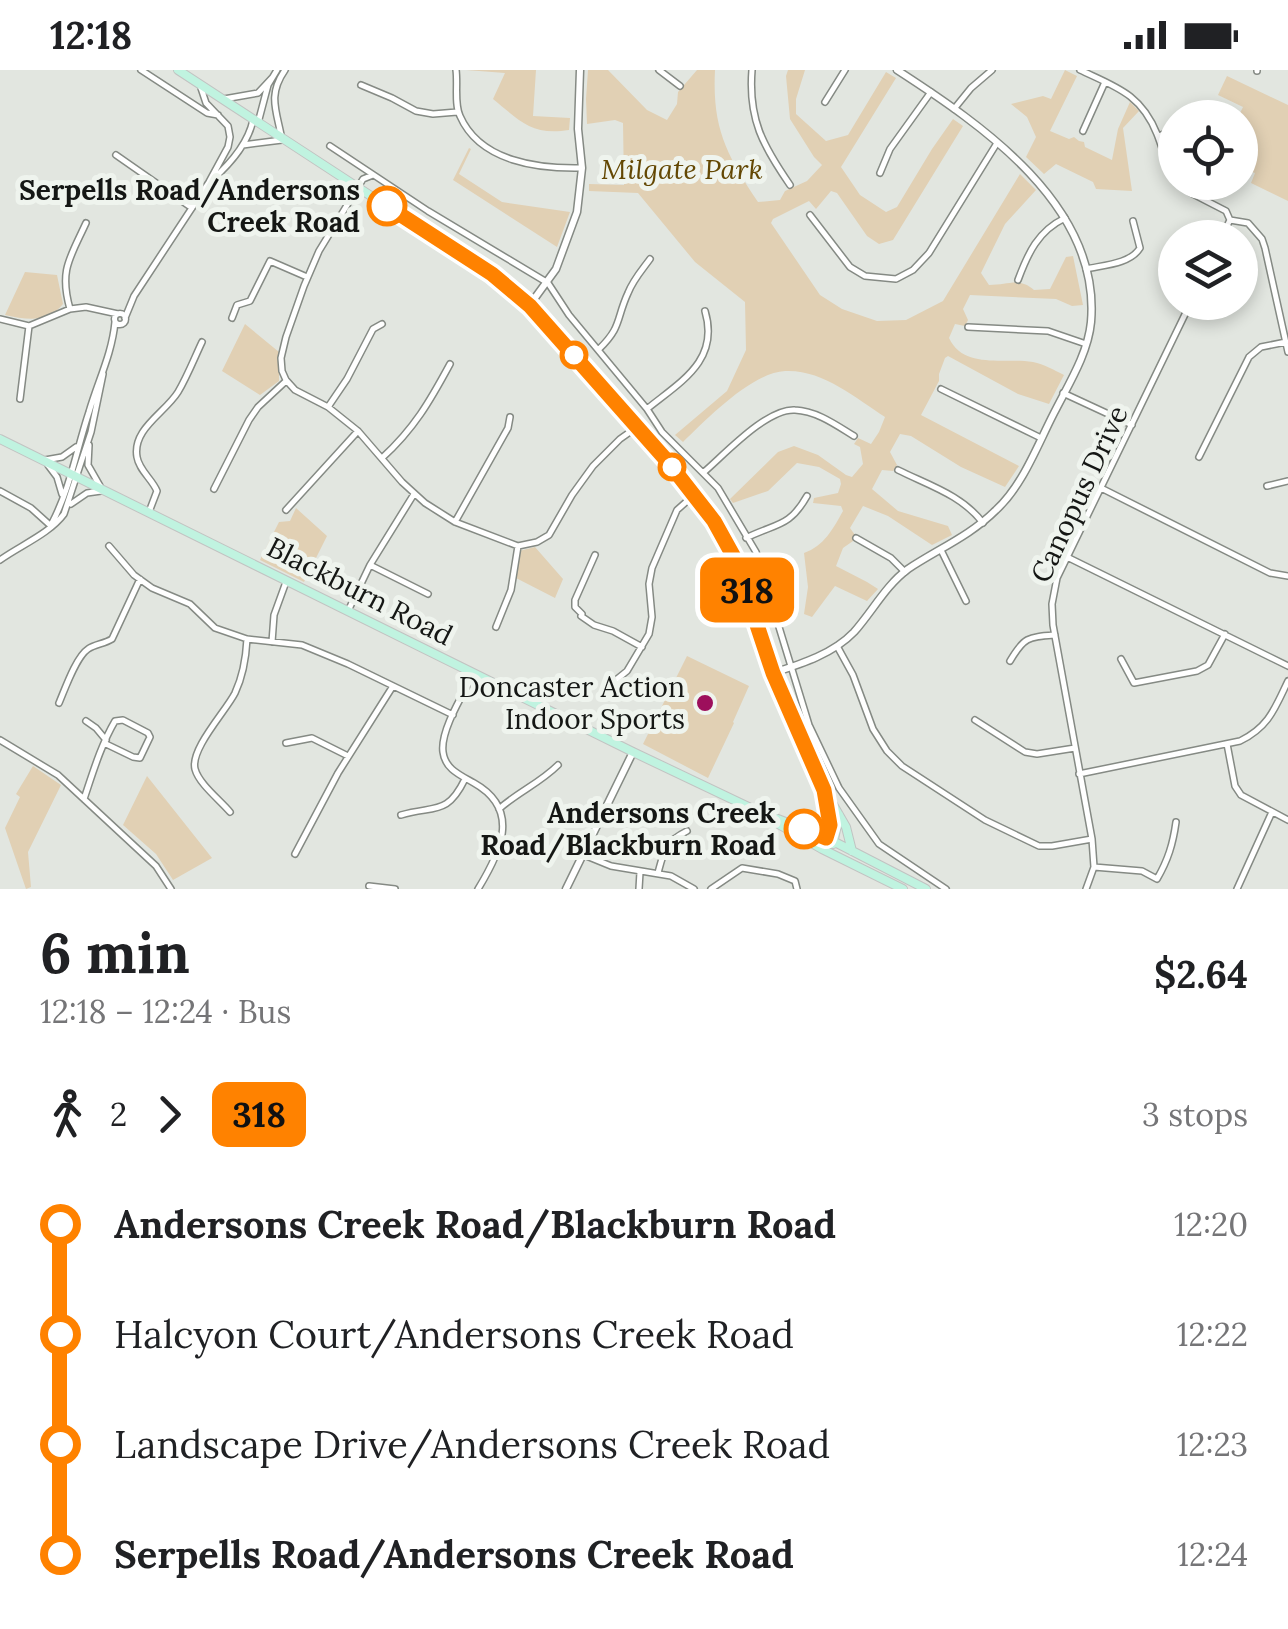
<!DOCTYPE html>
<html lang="en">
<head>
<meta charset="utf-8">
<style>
  :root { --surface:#fff; --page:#f6f6f6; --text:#202124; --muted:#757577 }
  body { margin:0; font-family:Lora,serif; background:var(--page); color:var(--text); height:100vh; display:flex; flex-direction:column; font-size:38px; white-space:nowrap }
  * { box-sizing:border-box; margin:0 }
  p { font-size:32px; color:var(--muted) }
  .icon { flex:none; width:55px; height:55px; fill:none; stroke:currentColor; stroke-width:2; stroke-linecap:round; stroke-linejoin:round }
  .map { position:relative; height:819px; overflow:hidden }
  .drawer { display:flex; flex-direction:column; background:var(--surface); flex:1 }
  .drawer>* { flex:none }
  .badge { padding:0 20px; border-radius:15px; font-size:35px; line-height:65px }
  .fabs { position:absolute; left:1158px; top:30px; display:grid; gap:20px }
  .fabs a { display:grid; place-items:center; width:100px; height:100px; border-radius:50%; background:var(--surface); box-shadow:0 5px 15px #0003; font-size:50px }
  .map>.badge { position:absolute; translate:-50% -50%; box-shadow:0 0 0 5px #fff }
  .legs { display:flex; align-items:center; gap:15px; height:110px; padding:0 40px; font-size:32px }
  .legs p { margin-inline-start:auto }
  .headline { display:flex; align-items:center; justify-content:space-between; height:170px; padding:0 40px }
  h1 { font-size:55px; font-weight:700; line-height:75px }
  ul { padding:0 40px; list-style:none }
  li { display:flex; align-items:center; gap:35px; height:110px; font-size:38px }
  li i { display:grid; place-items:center; width:15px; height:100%; margin:0 12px; background:currentColor }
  li i::after { content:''; width:25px; height:25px; margin:-12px; border:8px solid; border-radius:50%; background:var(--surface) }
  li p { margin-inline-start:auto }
  li:first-child i { background:linear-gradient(#0000 50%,currentColor 0) }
  li:last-child i { background:linear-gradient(currentColor 50%,#0000 0) }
  .status { display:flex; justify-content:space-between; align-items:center; height:70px; padding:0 50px; background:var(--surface); direction:ltr }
  .status svg { height:28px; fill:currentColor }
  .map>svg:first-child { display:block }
</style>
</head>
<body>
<div class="status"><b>12:18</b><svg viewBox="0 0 49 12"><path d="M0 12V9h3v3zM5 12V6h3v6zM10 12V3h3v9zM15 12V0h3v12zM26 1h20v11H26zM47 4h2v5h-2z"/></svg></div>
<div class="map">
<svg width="1288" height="819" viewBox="0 0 1288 819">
  <rect width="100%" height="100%" fill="#e2e6e0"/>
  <path fill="#e1d0b4" d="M466,0H536L533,46L570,48L569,60C532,66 520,51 493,29L505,3Z
    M588,0H608L647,40L667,50L677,34L678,22L697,0H715C712,59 727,85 758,132L780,130L785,121L807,111L822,95L814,87L790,49L786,6L788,0H805L796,29V44L826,71L848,65L886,2L896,8L841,97L860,125L886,142L897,137L932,79L953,49L963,56L893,170L879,174L867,166L837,123L831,121L816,139L809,131L773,149L771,153L820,225L842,239L877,251L906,250L943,231L1020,104L1036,120L1005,154L981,203L989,215C1009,215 1019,207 1034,220L1050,219L1066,187L1073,186L1083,235L1072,236L1056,229L970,225L963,239L968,250L965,256L955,254L949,268C964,300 1004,287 1033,292C1044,294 1054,300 1064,305L1049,334L1018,324L948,286L945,288L939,304V311L921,345L1019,396L1005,417L961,397L911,366L900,364L890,382L897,395L893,401L882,400L872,419L898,441L948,456L952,465L932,475L888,446L863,436L850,458L855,465L853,471L843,478L836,496L867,512L878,519L867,531L835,516L812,547L804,544L808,517L804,483C824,476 833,459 843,441L841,436L813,433L814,428L838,423L841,414L840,409L819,397L797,393L768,421L733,433L730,429L778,382L794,376L818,385L846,405L852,407L863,394L860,377L854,374L858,368L871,374L879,362L885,347C856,328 822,299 785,301C751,303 707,349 683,372L675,365L727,321L746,280L745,232L695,192L638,123L589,121V114L624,115L623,53L615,50L587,54L586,29Z
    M1065,0L1077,6L1050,61L1069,69L1074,67L1079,71L1084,72L1085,77L1112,90L1118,59L1130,32L1139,41L1123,58L1132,121L1096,119L1093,112L1056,94L1044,104L1026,87L1036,67L1027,47L1011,34L1043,26L1051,29Z
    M1227,6L1288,35V131L1251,113L1255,103L1247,100L1242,109L1240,108V48L1238,47L1243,37L1218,25Z
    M469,78L471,79L459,104L502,132L570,142L557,177L453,110Z
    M25,202L57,205L63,234C48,253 28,250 5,245Z
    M245,254L279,282V311L260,325L222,301Z
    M296,438L327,466L304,512L260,490L279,452L290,451Z
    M535,477L563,509L555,528L516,508L519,481Z
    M687,586L749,616L733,652L734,653L708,708L643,674Z
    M33,696L61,715L28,782L31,817L26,819L5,758L20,727L16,724Z
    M147,706L212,788L173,810L156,784L123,755Z"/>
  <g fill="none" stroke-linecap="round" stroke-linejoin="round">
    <g stroke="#858a84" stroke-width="8">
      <path id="street" d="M141,0L207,43L218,45
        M456,0C458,14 454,34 460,46C480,92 539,99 582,98
        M659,0L680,16
        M752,0C748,49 763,76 790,115
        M1080,0C1116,17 1141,24 1157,64C1163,79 1166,94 1175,108
        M1257,1V0
        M361,15L392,28L416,41L433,44L457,42
        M224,29L258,23L272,8
        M825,32L845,0
        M954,39L971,18L992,0
        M258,53L268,15L277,0
        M1083,61L1105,12
        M1158,66L1175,60
        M243,75L282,70C277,41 267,26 285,0
        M330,76L428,141L548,213L569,245L647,339L662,362L718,418L756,482L809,655L839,718L879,774L946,819
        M116,85L192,138
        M880,103L890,79L931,22
        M373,105L363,109L319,181L304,216L286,267L281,288L282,301L286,310L295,320L328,337L358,361L402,412L425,433L455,452L518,476L537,472L549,465L572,425L593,396L620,369L637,357
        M212,110C230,94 248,74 253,50
        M1178,112L1191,123L1226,141L1230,150L1248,153L1262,169L1265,178L1288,282
        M810,145L850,197L865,206L896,209L913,200L929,183L997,73
        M1221,168L1230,150
        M1086,199C1104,195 1130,194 1140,178L1133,151
        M1018,210C1028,183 1038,161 1065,148
        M70,239C59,200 70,188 86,153
        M114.5 249a5.5 5.5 0 1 1 11 0a5.5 5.5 0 1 1-11 0Z
        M125,248L134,226L209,112L228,77L230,67L228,56L206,33L201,18
        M232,248L237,235L250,231L270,191L307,207
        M0,249L29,256L70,239L86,237L118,244
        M968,257L1048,261L1086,274
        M599,279C622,257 616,249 628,223C633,210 642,200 650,189
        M941,319L1041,368
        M1063,323L1132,355
        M20,329L29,256
        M328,337L347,309L373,259L382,254
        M647,339C680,312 720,291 705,241
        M89,375L88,395L100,416
        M1199,387L1249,287L1261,277L1286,272
        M382,388C414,359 430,331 450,294
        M45,390L62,387L76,377
        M48,395L57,407L62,424
        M898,400C928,415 962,425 983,453
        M704,402C725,384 767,338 795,340C817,341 836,355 854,366
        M1267,416L1288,411
        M1101,418L1270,503L1288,506
        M214,419L249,350L258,337L286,311
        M0,421L31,438L51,456
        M71,434L87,423L101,421
        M286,440L358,361
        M149,442L157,421C152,409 139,400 137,387C132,359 165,343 178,322C187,307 194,289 202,272
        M455,452L508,358L510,347
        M52,453C70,419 77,378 89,342C98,311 112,284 115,252
        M746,468C776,453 789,458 807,426
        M856,468L891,488L905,502
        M109,476L134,505L152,518L190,534L215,558L247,569L302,575L348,594L453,645
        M941,480L966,531
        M595,485L575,530V537L582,544L581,546L594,555L613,561L642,577
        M1067,487L1288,596
        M0,490C21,475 49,464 64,444L91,362L103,304
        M370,495L428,524
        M348,541L370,495L414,424
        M496,557L511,520L518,476
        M272,572L274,545L286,512
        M837,576L853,605L873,659L887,681L902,696L985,750L1039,776H1052L1092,769
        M1121,589L1134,613L1197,601L1208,595L1225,564
        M1010,591C1024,567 1028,567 1055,565
        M474,603C464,623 440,660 443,682C445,699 460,705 474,713C522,740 500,783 478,819
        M611,614L627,601L649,564L652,547L649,514L652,498L677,440L695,424
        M59,633C65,619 76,587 88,579C95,574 104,574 112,569L140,509
        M975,650L1025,682L1037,684L1075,678
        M86,651L96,658L106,670
        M0,670L58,705L156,796L171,819
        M286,673L312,668L348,686
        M1227,674L1235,716L1241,725L1288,750
        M1079,704L1240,671C1269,657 1275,638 1288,611
        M84,729C93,702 101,675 115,651L123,650L148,663L150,667L140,688L133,687L104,673
        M499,739C518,722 540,713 558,695
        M230,742C220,730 199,714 195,699C190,679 226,641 235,623C243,606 246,588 247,569
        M401,745C435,735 447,746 465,709
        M295,784L338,703L393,616
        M584,785L611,796L671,806L694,819
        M1094,797L1142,801L1157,809C1168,790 1173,774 1176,752
        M658,803C664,780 665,772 687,761
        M369,816L395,819
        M639,819L640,802
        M711,819L742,798L778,804L795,811L797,819
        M1086,819L1094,797L1092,769L1053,555L1052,534L1057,508L1191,232
        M1237,819L1272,742"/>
    </g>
    <g stroke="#858a84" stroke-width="9">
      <path id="secondary" d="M529,236L556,199L577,142L582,98L578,59L580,0
        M773,603C801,594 833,584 854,562C872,542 886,515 908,499C938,479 970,466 996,440C1023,415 1037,376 1054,343C1068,315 1088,284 1091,252C1101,136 982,55 897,0
        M566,819L633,682"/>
    </g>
    <g stroke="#c2c3c2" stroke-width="10">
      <path id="primary" d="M178,0L492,205L529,236L586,298L695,424L714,451L732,480L784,631L824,719L846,757L852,781
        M0,369L633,682L757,741L827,768L926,819
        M825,724L830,755L826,769
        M761,744L822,779L903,819
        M833,774L839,745"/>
    </g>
    <use href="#street" stroke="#fff" stroke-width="5"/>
    <use href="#secondary" stroke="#fff" stroke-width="6"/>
    <use href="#primary" stroke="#c0f3e0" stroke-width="8"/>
  </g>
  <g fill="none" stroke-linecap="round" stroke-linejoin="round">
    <g stroke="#fff" stroke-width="22">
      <path id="line-1" d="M387,136L492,204L530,236L668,392L714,451L735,489L773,603L824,720L830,755L826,768L804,759"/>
    </g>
    <use href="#line-1" stroke="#ff8200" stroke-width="15"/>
  </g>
  <g fill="#fff" stroke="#ff8200" stroke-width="5">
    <circle cx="387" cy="136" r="18"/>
    <circle cx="574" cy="285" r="12"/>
    <circle cx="672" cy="397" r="12"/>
    <circle cx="804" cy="759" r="18"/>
  </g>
  <circle fill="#9d0f5c" stroke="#eff4ee" stroke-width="4" cx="705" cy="633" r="10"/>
  <g text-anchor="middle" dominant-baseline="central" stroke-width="10" stroke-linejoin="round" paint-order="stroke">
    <g font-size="28" font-style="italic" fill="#634703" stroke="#eff4ee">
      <text x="682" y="99">Milgate Park</text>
    </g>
    <g font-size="28" font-weight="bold" fill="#151715" stroke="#eff4ee" text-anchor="end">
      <text x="360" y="120">Serpells Road/Andersons<tspan x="360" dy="32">Creek Road</tspan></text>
      <text x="776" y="743">Andersons Creek<tspan x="776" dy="32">Road/Blackburn Road</tspan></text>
    </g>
    <g font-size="28" fill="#151715" stroke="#eff4ee">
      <text transform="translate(1079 424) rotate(-65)">Canopus Drive</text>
      <text transform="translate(360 521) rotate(27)">Blackburn Road</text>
    </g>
    <g font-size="28" fill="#151715" stroke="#eff4ee" text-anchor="end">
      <text x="685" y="617">Doncaster Action<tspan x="685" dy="32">Indoor Sports</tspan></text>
    </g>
  </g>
</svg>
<div class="fabs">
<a><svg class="icon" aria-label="locate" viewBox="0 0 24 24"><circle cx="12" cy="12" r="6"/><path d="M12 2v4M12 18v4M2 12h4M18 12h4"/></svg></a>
<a><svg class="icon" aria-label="layers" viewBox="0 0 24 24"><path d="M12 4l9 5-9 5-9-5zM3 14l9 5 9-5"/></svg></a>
</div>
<b class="badge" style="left:747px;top:520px;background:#ff8200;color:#111">318</b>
</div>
<section class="drawer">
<div class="headline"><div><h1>6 min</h1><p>12:18 – 12:24 · Bus</p></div><b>$2.64</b></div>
<div class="legs"><svg class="icon" aria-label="walk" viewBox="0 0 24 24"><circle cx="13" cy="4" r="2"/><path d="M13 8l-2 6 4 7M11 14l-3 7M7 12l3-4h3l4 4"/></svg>2<svg class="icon" aria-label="forward" viewBox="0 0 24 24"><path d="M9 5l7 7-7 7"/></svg><b class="badge" style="background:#ff8200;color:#111">318</b><p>3 stops</p></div>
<ul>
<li><i style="color:#ff8200"></i><b>Andersons Creek Road/Blackburn Road</b><p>12:20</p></li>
<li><i style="color:#ff8200"></i><span>Halcyon Court/Andersons Creek Road</span><p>12:22</p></li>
<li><i style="color:#ff8200"></i><span>Landscape Drive/Andersons Creek Road</span><p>12:23</p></li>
<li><i style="color:#ff8200"></i><b>Serpells Road/Andersons Creek Road</b><p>12:24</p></li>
</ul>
</section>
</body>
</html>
